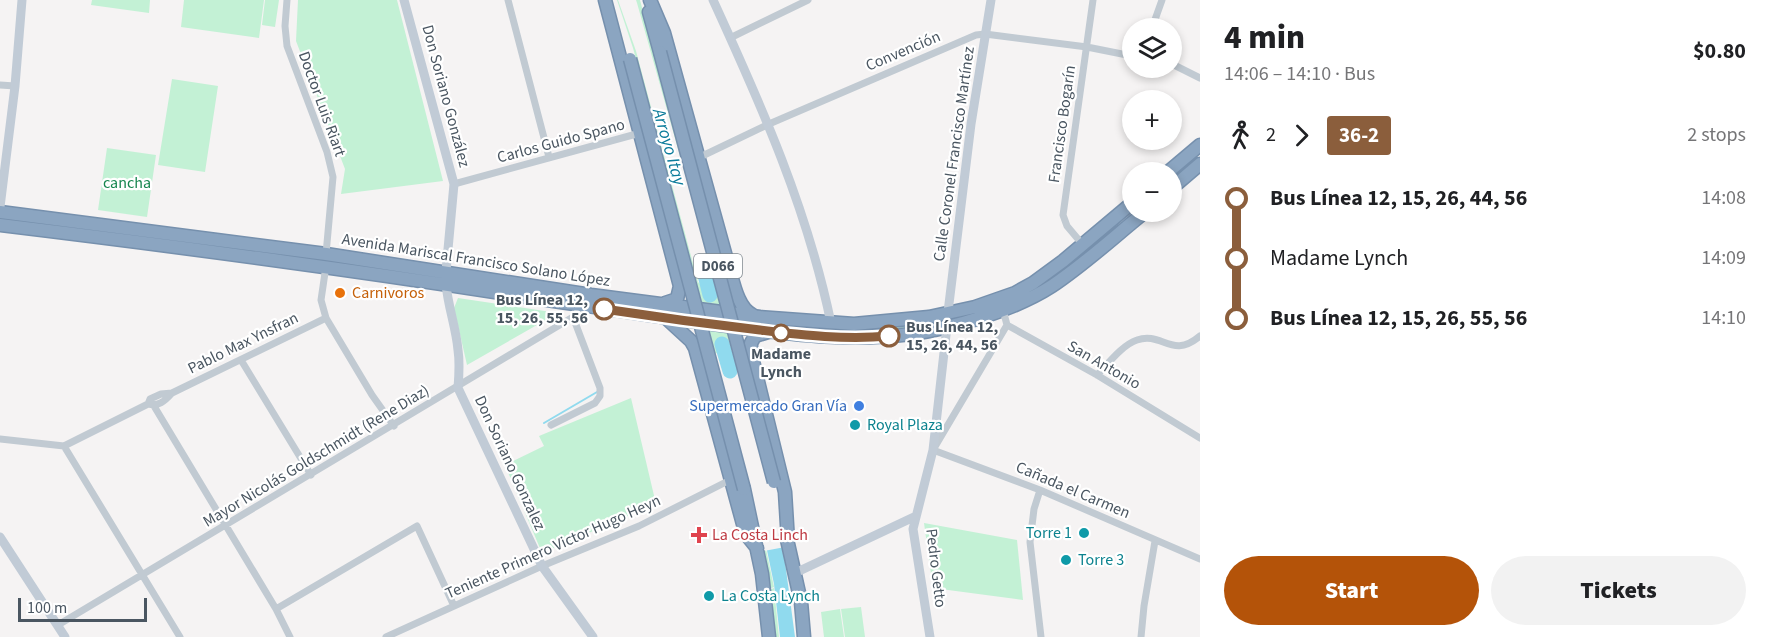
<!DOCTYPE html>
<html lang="en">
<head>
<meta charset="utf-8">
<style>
  :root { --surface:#fff; --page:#f2f2f2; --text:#202124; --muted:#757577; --accent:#b45309 }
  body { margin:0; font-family:"Source Sans 3",sans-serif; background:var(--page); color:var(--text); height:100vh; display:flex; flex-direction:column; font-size:22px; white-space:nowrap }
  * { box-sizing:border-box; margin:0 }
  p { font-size:20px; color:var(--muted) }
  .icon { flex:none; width:33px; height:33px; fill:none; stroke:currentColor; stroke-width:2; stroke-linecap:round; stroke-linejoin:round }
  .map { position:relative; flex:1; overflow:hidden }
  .drawer { display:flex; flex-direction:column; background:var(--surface); width:570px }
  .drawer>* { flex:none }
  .badge { padding:0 12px; border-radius:4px; font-size:21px; line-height:39px }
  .tools { position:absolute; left:1122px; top:18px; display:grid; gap:12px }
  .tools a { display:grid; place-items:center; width:60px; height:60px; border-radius:50%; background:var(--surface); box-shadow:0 3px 9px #0003; font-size:30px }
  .scale { position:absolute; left:18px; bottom:15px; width:129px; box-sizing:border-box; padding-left:6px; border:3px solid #4a5661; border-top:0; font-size:16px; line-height:21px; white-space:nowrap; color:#4a5661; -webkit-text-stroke:4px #fff; paint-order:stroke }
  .map>.badge { position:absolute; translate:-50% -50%; box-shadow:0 0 0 3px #fff }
  .legs { display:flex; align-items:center; gap:9px; height:66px; padding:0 24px; font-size:20px }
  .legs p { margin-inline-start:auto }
  .overview { display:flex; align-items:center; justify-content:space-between; height:102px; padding:0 24px }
  h1 { font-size:33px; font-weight:800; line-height:45px }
  .primary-button { display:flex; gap:12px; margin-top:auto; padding:12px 24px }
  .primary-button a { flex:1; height:69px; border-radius:36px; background:var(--accent); color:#fff; font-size:24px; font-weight:800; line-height:69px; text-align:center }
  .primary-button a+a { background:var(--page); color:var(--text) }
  ul { padding:0 24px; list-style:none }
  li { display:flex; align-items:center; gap:21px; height:60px; font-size:22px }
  li i { display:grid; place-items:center; width:9px; height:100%; margin:0 8px; background:currentColor }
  li i::after { content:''; width:15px; height:15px; margin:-8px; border:4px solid; border-radius:50%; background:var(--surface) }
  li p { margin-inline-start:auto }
  li:first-child i { background:linear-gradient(#0000 50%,currentColor 0) }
  li:last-child i { background:linear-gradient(currentColor 50%,#0000 0) }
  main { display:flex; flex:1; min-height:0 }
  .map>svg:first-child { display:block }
</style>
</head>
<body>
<main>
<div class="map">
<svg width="1200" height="637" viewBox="0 0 1200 637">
  <rect width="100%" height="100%" fill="#f5f3f3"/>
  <path fill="#c3f1d5" d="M92,0H150L149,13L91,5Z
    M184,0H264L259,38L181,27Z
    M265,0H279L275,27L262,25Z
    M298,0H397L443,181L341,194L345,169L296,41Z
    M617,0H640L722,307L702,303L633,48Z
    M172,79L218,86L205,172L158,165Z
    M107,148L156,155L147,217L98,210Z
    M458,298L558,313L467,365L454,308Z
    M947,317V321L905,329L835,332L740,323L739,318L869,328L896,326Z
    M709,330L729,333L773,498L793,583H790L760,452L733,350L717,355L757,507L774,587L769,589L753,508Z
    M631,398L656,504L542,553L505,465L544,446L539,436Z
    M924,523L1017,540L1023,600L933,588Z
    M774,588L779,637H774L769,590Z
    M861,607L865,637H845L841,609Z
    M840,609L844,637H824L821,612Z"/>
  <path fill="#90daee" d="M759,450L785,562L795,637H780L774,584L758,507Z"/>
  <path fill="#f5f3f3" d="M618,0H636L637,3L715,281L713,284H700L698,282L636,51Z
    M733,348L762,449L785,547L764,551L750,487L714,354Z"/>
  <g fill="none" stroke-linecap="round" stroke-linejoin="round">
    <path stroke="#90daee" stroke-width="2" d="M544,423L597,392"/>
    <path stroke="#90daee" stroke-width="15" d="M702,263L710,295
      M722,344L730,371"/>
    <g stroke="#7690ad" stroke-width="15">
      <path id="highway" d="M605,0L680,286L677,299L665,303
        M650,0L664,33L728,264C733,280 737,308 753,315
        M649,12L660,52
        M1168,172L1200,145
        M1172,188L1200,164
        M0,212L326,254L591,295L760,317L854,324L929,317L975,307L1015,293L1033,283L1063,261L1132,203
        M0,225C174,246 347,269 520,296C597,307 674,320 751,329C807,336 855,341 911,334C954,328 1015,310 1052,286C1085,264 1114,237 1145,212
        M667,319L691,341L695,348L743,524L749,538L757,548
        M768,332L755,336L751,343V353L785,492L788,541
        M744,489L762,574L769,637
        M786,535L801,602L804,637"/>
    </g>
    <path stroke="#c1cad2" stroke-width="7" d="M287,0L285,26L287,46L327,152L333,177L326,254
      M508,0L549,157
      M1152,28L1162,0
      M730,38L808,0
      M1172,64L1200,78
      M0,85L15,86
      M698,158L769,124L976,35L985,34L1087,47L1132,56
      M454,184L640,133
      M1083,245L1067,226L1063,215L1093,0
      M326,266L321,300L326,318L372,395L394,426
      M1003,310L1007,325L1097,375L1200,438
      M1007,325L933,450L1040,490L1200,559
      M241,360L311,475
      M1097,375C1108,364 1122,345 1137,340C1162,331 1172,360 1200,336
      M148,404C158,407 165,401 172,393L326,318
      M154,406L276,609L290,637
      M551,425L595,403L600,396V388L573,317
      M0,439L64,446L148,404L150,399L161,394L172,393
      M64,446L180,637
      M1040,490L1034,509L1030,542L1041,637
      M276,609L417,526L454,606
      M58,625L573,317L584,305
      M386,637L542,566L639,526L730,480
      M1141,637L1144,606L1155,541"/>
    <path stroke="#c1cbd6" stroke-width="9" d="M404,0L454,184L446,271
      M713,0C762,107 807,208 831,323
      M0,207L15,86L22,0
      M446,284C448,307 456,327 458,350C460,363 459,375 458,388L542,566L593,637
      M948,312L971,124L991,0
      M0,537L65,637
      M795,573L916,516
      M930,637L913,529L933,450L947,326"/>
    <use href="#highway" stroke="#8ba5c1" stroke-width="12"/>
    <g stroke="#7690ad" stroke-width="15" stroke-linecap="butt">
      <path id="highway-bridge" d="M660,52L774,482
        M630,59L744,489"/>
    </g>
    <use href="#highway-bridge" stroke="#8ba5c1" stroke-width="12"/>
  </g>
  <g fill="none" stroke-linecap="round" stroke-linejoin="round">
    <g stroke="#fff" stroke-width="14">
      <path id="line-1" d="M604,309C656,317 708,324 760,330C803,335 845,340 889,336"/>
    </g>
    <use href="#line-1" stroke="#8b5e3c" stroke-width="9"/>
  </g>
  <circle fill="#e8710a" stroke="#fff" stroke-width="2" cx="340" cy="293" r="6"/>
  <g fill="#fff" stroke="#8b5e3c" stroke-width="3">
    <circle cx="604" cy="309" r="10"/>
    <circle cx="781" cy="333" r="8"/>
    <circle cx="889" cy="336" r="10"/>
  </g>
  <circle fill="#3f7fe0" stroke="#fff" stroke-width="2" cx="859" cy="406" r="6"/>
  <g fill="#0f9aa8" stroke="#fff" stroke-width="2">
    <circle cx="855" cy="425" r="6"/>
    <circle cx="1084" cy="533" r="6"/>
    <circle cx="1066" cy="560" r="6"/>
    <circle cx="709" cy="596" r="6"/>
  </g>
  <path fill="#e0444e" stroke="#fff" stroke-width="2" d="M696 526h6v6h6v6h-6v6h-6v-6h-6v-6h6z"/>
  <g text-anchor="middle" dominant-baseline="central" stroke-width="4.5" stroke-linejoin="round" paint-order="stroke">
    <rect fill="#fff" stroke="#808990" stroke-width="1.5" x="694" y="254" width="48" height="24" rx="4.5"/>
    <g font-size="15" font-weight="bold" fill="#4a5661">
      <text x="718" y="266">D066</text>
    </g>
    <g font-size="16" fill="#4a5661" stroke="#fff">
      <text transform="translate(903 51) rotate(-23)">Convención</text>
      <text transform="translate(446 96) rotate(75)">Don Soriano González</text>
      <text transform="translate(322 104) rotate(70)">Doctor Luis Riart</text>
      <text transform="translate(1062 124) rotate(-82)">Francisco Bogarín</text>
      <text transform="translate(561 141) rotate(-15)">Carlos Guido Spano</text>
      <text transform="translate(954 154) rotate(-82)">Calle Coronel Francisco Martínez</text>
      <text transform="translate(476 260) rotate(9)">Avenida Mariscal Francisco Solano López</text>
      <text transform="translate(243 343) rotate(-26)">Pablo Max Ynsfran</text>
      <text transform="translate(1104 365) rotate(30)">San Antonio</text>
      <text transform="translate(316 456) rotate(-31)">Mayor Nicolás Goldschmidt (Rene Diaz)</text>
      <text transform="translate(510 463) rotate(65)">Don Soriano Gonzalez</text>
      <text transform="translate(1073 490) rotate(23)">Cañada el Carmen</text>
      <text transform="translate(553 547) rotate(-24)">Teniente Primero Victor Hugo Heyn</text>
      <text transform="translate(936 568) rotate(83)">Pedro Getto</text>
    </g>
    <g font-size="16" fill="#17864f" stroke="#fff">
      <text x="127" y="183">cancha</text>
    </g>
    <g font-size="16" fill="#c56008" stroke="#fff" text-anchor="start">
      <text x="352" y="293">Carnivoros</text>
    </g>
    <g font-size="16" font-weight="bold" fill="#4a5661" stroke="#fff" text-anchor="end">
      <text x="588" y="300">Bus Línea 12,<tspan x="588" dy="18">15, 26, 55, 56</tspan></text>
      <text x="906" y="327" text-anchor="start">Bus Línea 12,<tspan x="906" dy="18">15, 26, 44, 56</tspan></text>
      <text x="781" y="354" text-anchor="middle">Madame<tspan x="781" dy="18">Lynch</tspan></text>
    </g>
    <g font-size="16" fill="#366cbe" stroke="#fff" text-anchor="end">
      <text x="847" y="406">Supermercado Gran Vía</text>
    </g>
    <g font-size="16" fill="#0d838f" stroke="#fff" text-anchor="start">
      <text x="867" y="425">Royal Plaza</text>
      <text x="1072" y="533" text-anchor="end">Torre 1</text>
      <text x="1078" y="560">Torre 3</text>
      <text x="721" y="596">La Costa Lynch</text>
    </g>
    <g font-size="16" fill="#be3a42" stroke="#fff" text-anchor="start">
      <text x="712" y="535">La Costa Linch</text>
    </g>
    <g font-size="18" font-style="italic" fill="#0c7c9b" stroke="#fff">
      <text transform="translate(669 147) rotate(74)">Arroyo Itay</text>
    </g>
  </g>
</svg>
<div class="tools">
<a><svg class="icon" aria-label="layers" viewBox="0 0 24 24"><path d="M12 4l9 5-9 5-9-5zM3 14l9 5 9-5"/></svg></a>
<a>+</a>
<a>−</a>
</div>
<div class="scale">100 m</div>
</div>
<section class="drawer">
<div class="overview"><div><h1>4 min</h1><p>14:06 – 14:10 · Bus</p></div><b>$0.80</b></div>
<div class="legs"><svg class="icon" aria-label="walk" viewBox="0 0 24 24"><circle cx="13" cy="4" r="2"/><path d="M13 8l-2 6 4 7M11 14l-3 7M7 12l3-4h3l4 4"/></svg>2<svg class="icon" aria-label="forward" viewBox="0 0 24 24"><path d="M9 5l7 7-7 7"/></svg><b class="badge" style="background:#8b5e3c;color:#fff">36-2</b><p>2 stops</p></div>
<ul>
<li><i style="color:#8b5e3c"></i><b>Bus Línea 12, 15, 26, 44, 56</b><p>14:08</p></li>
<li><i style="color:#8b5e3c"></i><span>Madame Lynch</span><p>14:09</p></li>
<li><i style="color:#8b5e3c"></i><b>Bus Línea 12, 15, 26, 55, 56</b><p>14:10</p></li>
</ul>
<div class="primary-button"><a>Start</a><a>Tickets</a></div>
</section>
</main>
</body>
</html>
